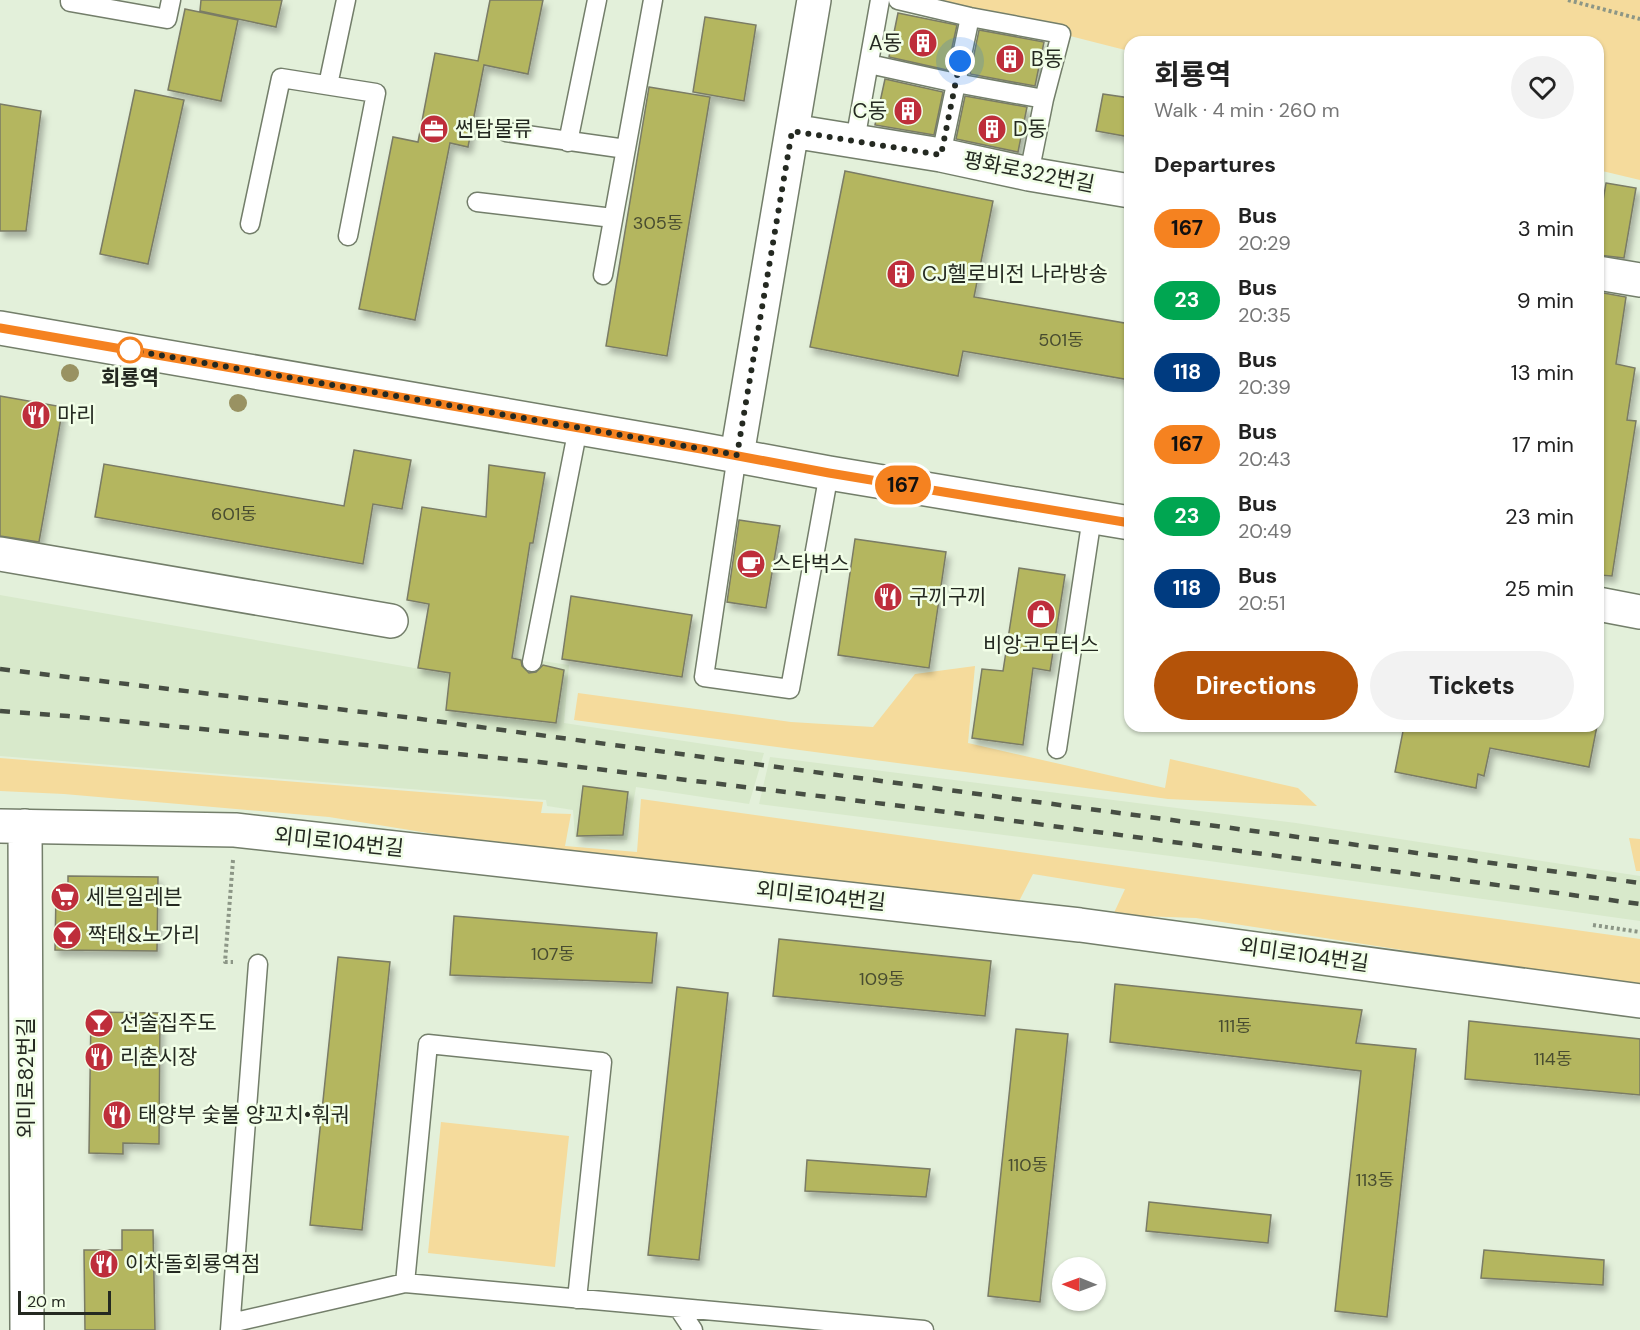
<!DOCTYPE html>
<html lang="en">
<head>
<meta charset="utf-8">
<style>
  :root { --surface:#fff; --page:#f2f2f2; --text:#222; --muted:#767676; --accent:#b45309 }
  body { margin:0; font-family:"DM Sans","Noto Sans KR",sans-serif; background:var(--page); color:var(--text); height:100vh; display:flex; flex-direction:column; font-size:22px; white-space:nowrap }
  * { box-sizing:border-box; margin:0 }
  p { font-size:20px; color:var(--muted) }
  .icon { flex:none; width:33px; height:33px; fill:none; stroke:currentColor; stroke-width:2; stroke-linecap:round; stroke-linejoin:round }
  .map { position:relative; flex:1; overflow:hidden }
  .sheet { position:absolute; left:1124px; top:36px; width:480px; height:696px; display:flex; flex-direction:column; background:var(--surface); border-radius:18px; box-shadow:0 2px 4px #0004 }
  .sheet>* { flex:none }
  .badge { padding:0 12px; border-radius:20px; font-size:21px; line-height:39px }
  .needle { width:39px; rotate:271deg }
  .tools { position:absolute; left:1052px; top:1257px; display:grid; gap:12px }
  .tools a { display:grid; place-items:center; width:54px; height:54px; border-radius:50%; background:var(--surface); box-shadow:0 2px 4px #0004; font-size:30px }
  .scale { position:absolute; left:18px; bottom:15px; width:93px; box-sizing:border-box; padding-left:6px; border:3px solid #242921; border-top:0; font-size:16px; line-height:21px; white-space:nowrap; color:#242921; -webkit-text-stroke:4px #f1fee7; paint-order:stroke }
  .you { position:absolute; width:30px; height:30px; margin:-15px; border:4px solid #fff; border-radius:50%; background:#1a73e8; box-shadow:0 0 0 9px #1a73e833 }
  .map>.badge { position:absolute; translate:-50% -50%; box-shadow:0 0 0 3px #fff }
  h2 { padding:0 30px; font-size:22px; line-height:54px }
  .round { display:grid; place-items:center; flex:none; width:63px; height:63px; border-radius:32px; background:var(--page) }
  .summary { display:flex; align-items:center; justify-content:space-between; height:102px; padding:0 30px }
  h1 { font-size:28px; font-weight:700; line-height:45px }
  .action { display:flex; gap:12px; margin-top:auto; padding:12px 30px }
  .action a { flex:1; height:69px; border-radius:36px; background:var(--accent); color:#fff; font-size:24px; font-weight:700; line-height:69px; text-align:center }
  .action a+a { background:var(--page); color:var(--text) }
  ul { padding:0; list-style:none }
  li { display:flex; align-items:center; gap:18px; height:72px; padding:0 30px }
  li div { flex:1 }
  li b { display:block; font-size:22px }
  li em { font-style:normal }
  li .badge { min-width:66px; font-weight:700; text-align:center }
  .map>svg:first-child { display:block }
</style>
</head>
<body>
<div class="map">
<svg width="1640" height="1330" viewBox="0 0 1640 1330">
  <defs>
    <filter id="shadow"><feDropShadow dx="3.5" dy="6" stdDeviation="3" flood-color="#0004"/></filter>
  </defs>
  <rect width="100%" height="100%" fill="#e3f0da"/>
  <path fill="#d8e9cb" d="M0,595L420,669L510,682L515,657L569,665L564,723L764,753L749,804L636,787L627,840L575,837L573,810L547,806L546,800L0,756Z
    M770,757L1296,823L1640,876V921L1202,860L759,804Z"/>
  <path fill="#f5db9c" d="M929,0H1640V180L1598,170V42H1130L1129,51Z
    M975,666L968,743L1165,788L1170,759L1298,788L1317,806L1168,799L574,720L578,693L791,722L873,727L915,674Z
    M0,758L543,802L541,813L571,814L565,846L637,852L641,799L1640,939V987L1196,918L1113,915L1125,889L1033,874L1016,907L533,850L329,817L64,794L0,791Z
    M1629,838L1640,839V871H1636Z
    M441,1122L569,1136L555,1267L428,1253Z"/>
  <path fill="#b4b65f" stroke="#7a7b65" stroke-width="1.5" filter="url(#shadow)" d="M201,0H282L276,27L200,11Z
    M490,0H543L528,74L484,65L468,147L450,143L415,320L359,309L393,137L418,142L435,53L478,61Z
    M185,9L238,20L221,101L168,90Z
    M898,13L957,25L947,70L889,57Z
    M705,17L756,25L744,101L693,92Z
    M979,30L1044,42L1035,86L970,74Z
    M885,79L943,92L934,135L875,125Z
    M649,87L710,97L667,356L606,346Z
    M135,90L184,100L148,264L100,254Z
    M1103,94L1130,98V137L1096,131Z
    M965,96L1027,107L1018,152L956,139Z
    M0,104L41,111L26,231H0Z
    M845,171L993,201L974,297L1130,324V380L963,351L958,376L810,347Z
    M1606,183L1636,188L1624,258L1598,255V231Z
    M1598,292L1626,297L1616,364L1635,368L1627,420L1636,421L1612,576L1598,575V416L1602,388H1598Z
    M0,396L63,407L39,542L0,536Z
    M354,450L411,460L402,509L373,504L363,564L95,517L104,464L344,506Z
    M489,465L545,473L533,543H530L512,658L521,660L522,666L529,673L536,672L543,665L564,670L556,723L446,710L450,673L418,668L429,604L407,600L422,507L486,517Z
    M739,520L780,526L766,608L727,602Z
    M855,539L946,552L929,668L838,655Z
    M1019,568L1065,575L1050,671L1033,668L1023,745L972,738L982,669L1003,671Z
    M571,596L692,615L682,677L562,659Z
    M1404,726H1597L1589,767L1490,748L1484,776L1478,774L1476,788L1395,772Z
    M583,786L628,792L623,835L577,836Z
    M68,876L158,877L157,951L55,950L56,892L68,891Z
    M454,916L657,933L652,983L450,975Z
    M779,939L991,961L985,1016L773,996Z
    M338,957L390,962L362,1230L310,1225Z
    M1115,984L1362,1010L1356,1043L1416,1049L1387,1317L1335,1311L1361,1071L1110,1042Z
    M677,987L728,993L699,1260L648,1255Z
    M91,1012L160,1013L159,1144L123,1143V1154L89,1153Z
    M1469,1021L1640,1039V1095L1465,1079Z
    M1016,1029L1068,1034L1040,1302L988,1296Z
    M807,1160L930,1169L926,1197L805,1191Z
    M1149,1202L1271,1215L1268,1243L1146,1231Z
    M122,1230H153L155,1330H85L84,1250H122Z
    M1484,1250L1604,1260L1603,1285L1481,1278Z"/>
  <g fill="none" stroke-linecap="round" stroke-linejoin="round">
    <g stroke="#737e6a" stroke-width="21">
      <path id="service" d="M70,0V2L167,19L171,0
        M898,0L970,17L1061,34L1044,99L1029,174
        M869,64L956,83L1044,99
        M328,85L346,0
        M506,132L626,149
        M855,141L880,0
        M568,142L597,0
        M941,155L970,17
        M477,202L613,218
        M250,224L281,78L376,93L348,236
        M603,275L653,0
        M737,455L704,677L790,689L829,473
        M532,662L578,428
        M1057,749L1092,517
        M405,1283L428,1044L602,1062L577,1299
        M679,1309L693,1330
        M231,1323L405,1283L924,1330
        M230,1330L258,964"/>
    </g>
    <g stroke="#737e6a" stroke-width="36">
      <path id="minor" d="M792,131L941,155L1029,174L1130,191
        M1598,273L1640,280
        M737,455L814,0
        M0,554L391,621
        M0,826L235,830L1080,925L1640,1001
        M25,826L27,1330"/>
    </g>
    <g stroke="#737e6a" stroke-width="36">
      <path id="secondary" d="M0,328L683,446L829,473L1130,523
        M1598,604L1640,612"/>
    </g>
    <path stroke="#8c9686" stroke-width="4" stroke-dasharray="3 3" stroke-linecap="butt" d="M1568,0L1640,19
      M233,860L225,962H233
      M1593,925L1640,932"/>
    <use href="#service" stroke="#fff" stroke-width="18"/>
    <use href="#minor" stroke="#fff" stroke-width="33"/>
    <use href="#secondary" stroke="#fff" stroke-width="33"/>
    <path stroke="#474e43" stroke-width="4.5" stroke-dasharray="10 10" stroke-linecap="butt" d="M0,669L413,718L1640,883
      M0,711L68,716L539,762L909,807L1640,904"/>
  </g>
  <g fill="#999262">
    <circle cx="70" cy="373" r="9"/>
    <circle cx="238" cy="403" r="9"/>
  </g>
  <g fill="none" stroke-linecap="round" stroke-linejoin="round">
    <g stroke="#fff" stroke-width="14">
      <path id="line" d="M0,328L701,449L829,473L1130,523"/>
    </g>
    <use href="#line" stroke="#f58220" stroke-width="9"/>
    <path stroke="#242921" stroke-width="6" stroke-dasharray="0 10.8" d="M130,350L737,455L792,131L941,155L960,61"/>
  </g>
  <defs>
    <g id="building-disc" transform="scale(1.5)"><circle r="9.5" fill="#be2e3b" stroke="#f1fee7"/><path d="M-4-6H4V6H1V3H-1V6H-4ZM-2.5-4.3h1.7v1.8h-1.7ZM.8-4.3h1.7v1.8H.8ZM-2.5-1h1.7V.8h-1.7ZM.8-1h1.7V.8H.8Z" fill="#fff"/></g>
    <g id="office-disc" transform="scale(1.5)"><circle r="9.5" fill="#be2e3b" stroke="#f1fee7"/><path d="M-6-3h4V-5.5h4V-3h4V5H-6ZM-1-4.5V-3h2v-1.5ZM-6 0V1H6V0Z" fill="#fff"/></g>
    <g id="restaurant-disc" transform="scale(1.5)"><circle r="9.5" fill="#be2e3b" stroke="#f1fee7"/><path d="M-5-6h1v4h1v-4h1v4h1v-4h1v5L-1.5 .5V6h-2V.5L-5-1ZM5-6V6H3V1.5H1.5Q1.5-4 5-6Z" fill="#fff"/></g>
    <g id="cafe-disc" transform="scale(1.5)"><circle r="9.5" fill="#be2e3b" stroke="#f1fee7"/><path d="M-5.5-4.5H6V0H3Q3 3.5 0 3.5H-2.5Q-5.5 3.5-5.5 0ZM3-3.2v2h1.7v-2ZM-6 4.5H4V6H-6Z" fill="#fff"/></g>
    <g id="shop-disc" transform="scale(1.5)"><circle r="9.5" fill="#be2e3b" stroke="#f1fee7"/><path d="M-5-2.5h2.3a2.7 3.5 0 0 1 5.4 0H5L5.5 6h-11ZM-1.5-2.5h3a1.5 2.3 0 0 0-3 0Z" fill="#fff"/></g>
    <g id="supermarket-disc" transform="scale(1.5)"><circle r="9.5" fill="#be2e3b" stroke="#f1fee7"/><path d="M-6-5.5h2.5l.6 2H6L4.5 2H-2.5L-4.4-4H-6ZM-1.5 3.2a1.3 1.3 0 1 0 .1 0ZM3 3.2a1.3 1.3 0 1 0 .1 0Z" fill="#fff"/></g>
    <g id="bar-disc" transform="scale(1.5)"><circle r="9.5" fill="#be2e3b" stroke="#f1fee7"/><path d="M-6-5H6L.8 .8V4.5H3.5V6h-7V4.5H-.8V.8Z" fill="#fff"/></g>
  </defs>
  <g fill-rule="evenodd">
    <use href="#building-disc" x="923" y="43"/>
    <use href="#building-disc" x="1010" y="59"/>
    <use href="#building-disc" x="908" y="111"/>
    <use href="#office-disc" x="434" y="129"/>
    <use href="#building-disc" x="992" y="129"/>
    <use href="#building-disc" x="901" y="274"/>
    <use href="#restaurant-disc" x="36" y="415"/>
    <use href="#cafe-disc" x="751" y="564"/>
    <use href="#restaurant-disc" x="888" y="597"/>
    <use href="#shop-disc" x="1041" y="614"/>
    <use href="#supermarket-disc" x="65" y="897"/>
    <use href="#bar-disc" x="67" y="935"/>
    <use href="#bar-disc" x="99" y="1023"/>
    <use href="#restaurant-disc" x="99" y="1057"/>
    <use href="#restaurant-disc" x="117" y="1115"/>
    <use href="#restaurant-disc" x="104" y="1264"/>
  </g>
  <circle fill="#fff" stroke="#f58220" stroke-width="3" cx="130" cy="350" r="12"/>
  <g text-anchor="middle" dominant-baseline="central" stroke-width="5" stroke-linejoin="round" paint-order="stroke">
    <g font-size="18" fill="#484c30">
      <text x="658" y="223">305동</text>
      <text x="1061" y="340">501동</text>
      <text x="234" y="514">601동</text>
      <text x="553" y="954">107동</text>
      <text x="882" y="979">109동</text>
      <text x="1235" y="1026">111동</text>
      <text x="1553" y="1059">114동</text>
      <text x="1028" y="1165">110동</text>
      <text x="1375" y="1180">113동</text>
    </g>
    <g font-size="21" fill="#242921" stroke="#f1fee7" text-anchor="start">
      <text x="902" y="43" text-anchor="end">A동</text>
      <text x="1031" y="59">B동</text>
      <text x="887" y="111" text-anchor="end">C동</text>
      <text x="455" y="129">썬탑물류</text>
      <text x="1013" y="129">D동</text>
      <text x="922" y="274">CJ헬로비전 나라방송</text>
      <text x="57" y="415">마리</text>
      <text x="772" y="564">스타벅스</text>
      <text x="909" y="597">구끼구끼</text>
      <text x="1041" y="645" text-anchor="middle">비앙코모터스</text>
      <text x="86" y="897">세븐일레븐</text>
      <text x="88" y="935">짝태&amp;노가리</text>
      <text x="120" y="1023">선술집주도</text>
      <text x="120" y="1057">리춘시장</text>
      <text x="138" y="1115">태양부 숯불 양꼬치•훠궈</text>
      <text x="125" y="1264">이차돌회룡역점</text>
    </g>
    <g font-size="21" fill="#242921" stroke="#f1fee7">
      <text transform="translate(1029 172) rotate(11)">평화로322번길</text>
      <text transform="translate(339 842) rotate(6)">외미로104번길</text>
      <text transform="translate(821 896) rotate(6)">외미로104번길</text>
      <text transform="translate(1304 955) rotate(8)">외미로104번길</text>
      <text transform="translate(26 1078) rotate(-90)">외미로82번길</text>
    </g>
    <g font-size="21" font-weight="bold" fill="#242921" stroke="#f1fee7">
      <text x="130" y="378">회룡역</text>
    </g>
  </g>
</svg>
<div class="tools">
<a><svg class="needle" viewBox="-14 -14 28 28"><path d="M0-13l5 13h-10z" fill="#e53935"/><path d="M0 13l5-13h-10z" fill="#767676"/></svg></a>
</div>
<div class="scale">20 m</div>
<div class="you" style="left:960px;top:61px"></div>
<b class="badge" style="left:903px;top:485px;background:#f58220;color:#111">167</b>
<section class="sheet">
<div class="summary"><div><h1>회룡역</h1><p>Walk · 4 min · 260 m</p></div><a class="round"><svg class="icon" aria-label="heart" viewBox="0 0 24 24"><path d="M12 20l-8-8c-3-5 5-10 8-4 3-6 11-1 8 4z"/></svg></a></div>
<h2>Departures</h2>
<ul>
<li><span class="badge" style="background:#f58220;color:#111">167</span><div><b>Bus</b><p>20:29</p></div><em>3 min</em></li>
<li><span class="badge" style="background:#00a651;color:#fff">23</span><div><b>Bus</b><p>20:35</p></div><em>9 min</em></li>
<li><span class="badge" style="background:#003b80;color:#fff">118</span><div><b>Bus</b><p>20:39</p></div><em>13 min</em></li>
<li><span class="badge" style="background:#f58220;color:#111">167</span><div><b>Bus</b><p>20:43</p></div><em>17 min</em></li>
<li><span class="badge" style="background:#00a651;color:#fff">23</span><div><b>Bus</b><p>20:49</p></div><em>23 min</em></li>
<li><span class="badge" style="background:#003b80;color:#fff">118</span><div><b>Bus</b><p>20:51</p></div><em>25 min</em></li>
</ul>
<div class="action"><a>Directions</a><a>Tickets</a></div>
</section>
</div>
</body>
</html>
